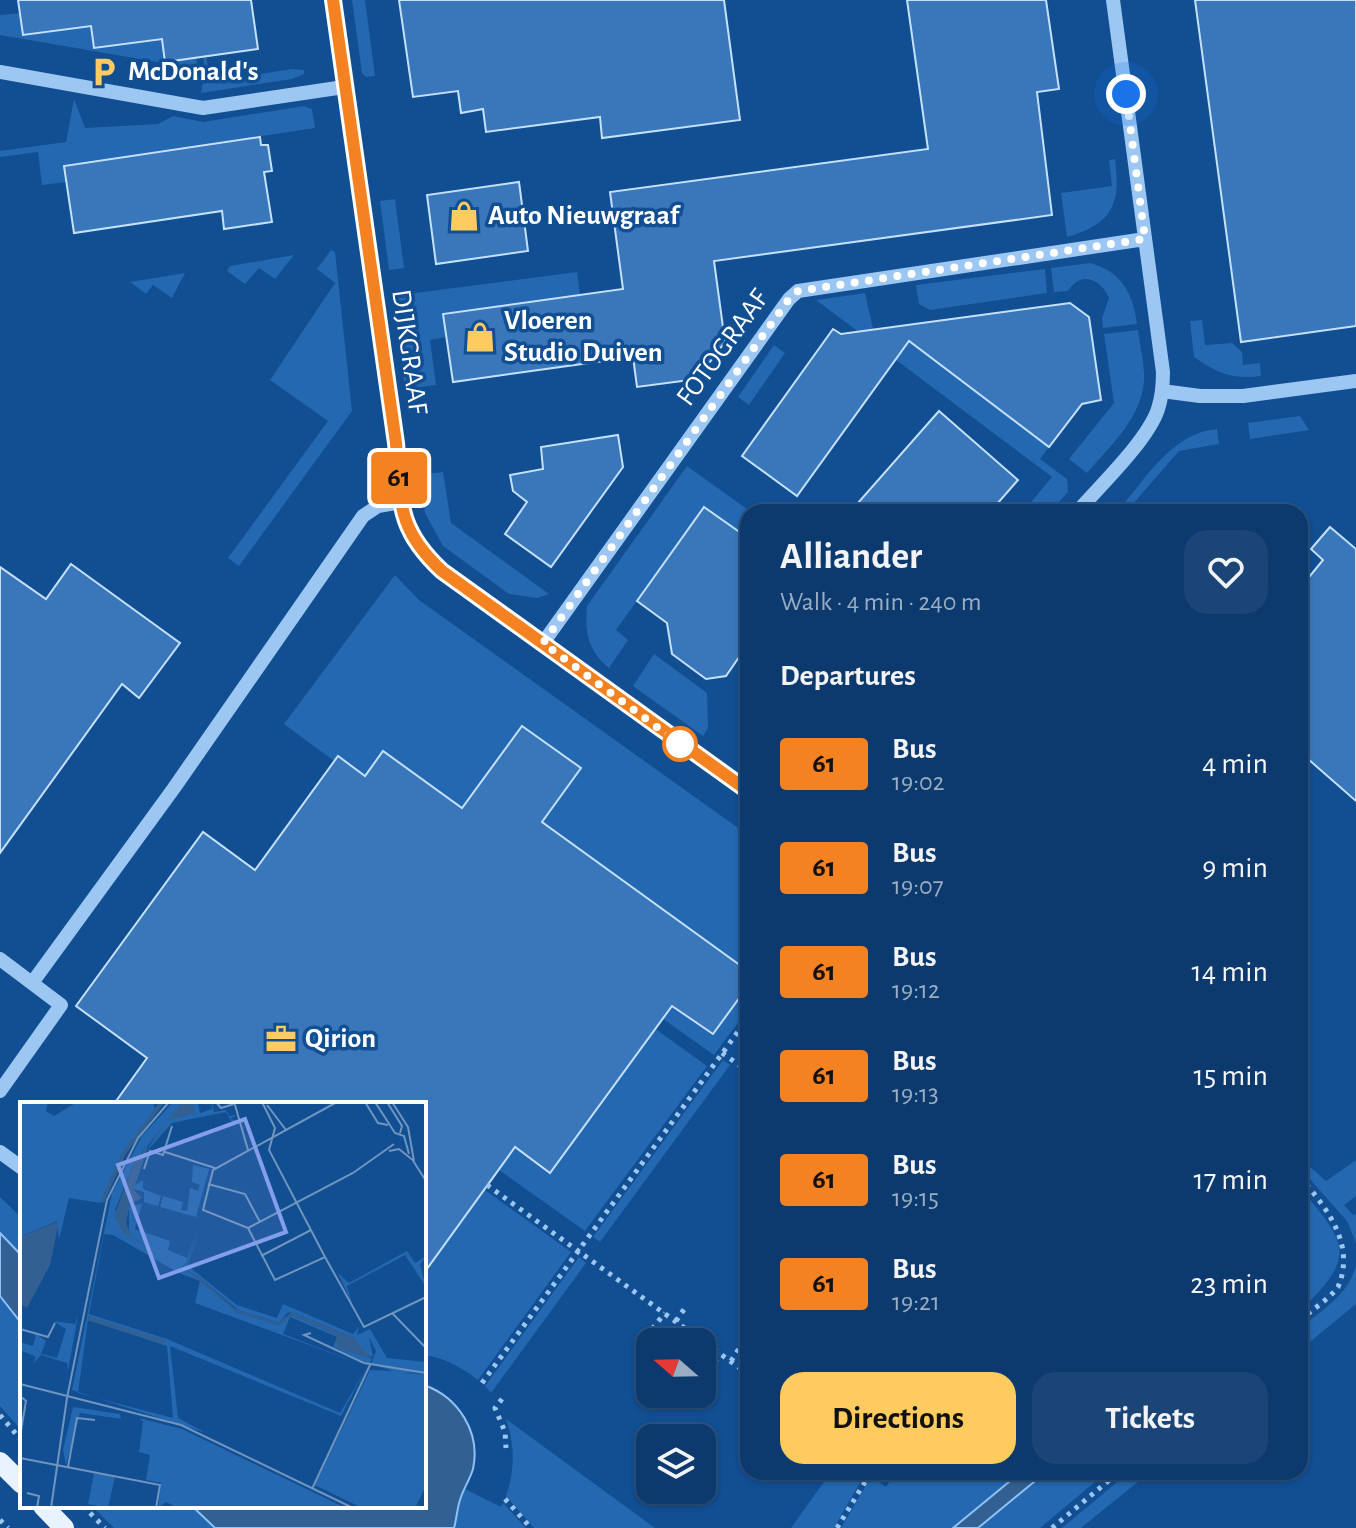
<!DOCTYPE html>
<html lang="en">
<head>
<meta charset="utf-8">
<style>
  :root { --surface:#0d3a6e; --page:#1b4576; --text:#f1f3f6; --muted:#9aadc2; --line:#2d5481; --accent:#ffcb5f }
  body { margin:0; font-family:"Alegreya Sans",sans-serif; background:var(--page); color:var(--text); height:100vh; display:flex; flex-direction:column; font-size:30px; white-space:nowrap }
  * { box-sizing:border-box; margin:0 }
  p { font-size:26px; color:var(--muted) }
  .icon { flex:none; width:44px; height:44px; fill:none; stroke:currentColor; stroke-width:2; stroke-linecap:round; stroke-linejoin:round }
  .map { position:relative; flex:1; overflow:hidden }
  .details { position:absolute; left:740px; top:504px; width:568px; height:976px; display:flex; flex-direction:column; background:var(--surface); border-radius:24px; box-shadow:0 2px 6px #0004,0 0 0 2px var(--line) }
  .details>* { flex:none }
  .badge { padding:0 16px; border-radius:6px; font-size:28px; line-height:52px }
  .needle { width:52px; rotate:290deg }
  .tools { position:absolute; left:636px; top:1328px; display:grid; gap:16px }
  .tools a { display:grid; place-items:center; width:80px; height:80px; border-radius:16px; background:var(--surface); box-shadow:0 2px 6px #0004,0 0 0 2px var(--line); font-size:40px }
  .you { position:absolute; width:40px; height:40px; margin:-20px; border:6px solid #fff; border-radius:50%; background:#1a73e8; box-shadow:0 0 0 12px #1a73e833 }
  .map>.badge { position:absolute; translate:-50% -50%; box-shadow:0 0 0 4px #fff }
  h2 { padding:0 40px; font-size:30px; line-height:72px }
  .round { display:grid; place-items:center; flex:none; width:84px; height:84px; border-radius:24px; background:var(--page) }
  .head { display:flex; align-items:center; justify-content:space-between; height:136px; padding:0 40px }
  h1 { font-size:38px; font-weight:700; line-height:60px }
  .primary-button { display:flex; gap:16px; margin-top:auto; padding:16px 40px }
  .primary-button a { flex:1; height:92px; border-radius:24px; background:var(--accent); color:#111; font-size:32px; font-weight:700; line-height:92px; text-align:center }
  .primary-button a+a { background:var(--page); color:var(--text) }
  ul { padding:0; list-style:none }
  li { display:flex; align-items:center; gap:24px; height:104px; padding:0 40px }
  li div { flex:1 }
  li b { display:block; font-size:30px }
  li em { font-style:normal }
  li .badge { min-width:88px; font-weight:700; text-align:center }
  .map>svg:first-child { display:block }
</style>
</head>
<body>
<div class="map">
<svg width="1356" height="1528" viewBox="0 0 1356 1528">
  <rect width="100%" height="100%" fill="#114e92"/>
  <path fill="#2368b1" d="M352,0H365L375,76L366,77L362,73Z
    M20,13L23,35L91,26L94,48L162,39L165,61L196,57L198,69L0,35V15Z
    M203,56H206L211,82L292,69L304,70V74L292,79L201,93L205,72Z
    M74,99L85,128L158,124L173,116L203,122L304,106L312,109L315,128L64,166L66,182L42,185L38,152L0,157V151L66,142Z
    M1115,159C1121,203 1113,224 1067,237L1061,193L1112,186L1109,160Z
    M395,199L404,268L389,270L380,201Z
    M331,250L335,252L352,411L239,566L228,558L328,421L270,380L335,283L317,269Z
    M294,255L275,279L259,268L245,284L227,271L230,266Z
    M1090,263C1121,271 1133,293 1137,324L1103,328L1102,318L1109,298C1101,279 1081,270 1068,291L1054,292L1051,268Z
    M1045,269L1047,293L930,310L919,304L916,285Z
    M577,272L580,295L444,314L446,337L430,340L436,385L405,389L392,296Z
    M185,273L172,298L153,285L146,294L130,282Z
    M865,293L873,329L891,328L1049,447L1040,459L1067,479L1068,492L1050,512H1023L1052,477L816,300Z
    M1202,320L1205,345L1232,343L1242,352L1243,365L1260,363L1261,376C1234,380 1216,373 1194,357L1190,321Z
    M1138,330C1140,347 1145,365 1144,381C1141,419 1110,446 1087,473L1069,459L1114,403L1104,334Z
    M774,345L785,353L749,405L738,397Z
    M1300,416L1309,430L1250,439L1248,423Z
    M1217,429L1219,444L1179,451L1126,512H1117C1145,480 1171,433 1217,429Z
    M687,466L751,512H748V538L704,507L616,630L628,640L609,668C587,650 585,632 587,606Z
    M443,472L451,523L549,594L537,598L509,594L443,546L425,513L419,475Z
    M395,575L419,600L748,835V971L573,844L521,850L580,768L522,726L462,808L384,751L365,776L338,756L334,761L284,724Z
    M654,654L707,693L708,728L703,736L633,686Z
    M642,985L713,1034L748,986V1009L714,1055L632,997Z
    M625,1007L707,1066L585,1231L499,1170L515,1147L551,1173L649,1037Z
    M723,1060L730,1065L600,1242L593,1237Z
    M1300,1158L1326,1181L1356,1160V1196L1344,1205L1353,1215L1356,1214V1243L1347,1221L1300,1168Z
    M1300,1188C1349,1245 1356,1257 1300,1311Z
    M485,1190L571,1252L478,1380C461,1367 445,1358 424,1355V1273Z
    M0,1197L22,1218V1256L0,1233Z
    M579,1257L586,1263L491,1393L485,1386Z
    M1356,1264V1304L1300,1350V1328C1322,1310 1350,1294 1356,1264Z
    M0,1296L22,1324V1431L0,1406Z
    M506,1419L655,1528H534L506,1496C515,1471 515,1445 506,1419Z
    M831,1472H866L834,1528H791Z
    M896,1472H1107L1040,1528H841L871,1477L886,1487Z
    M1129,1472H1150L1081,1528H1062Z
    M465,1489L501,1507L503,1503L526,1528H454L460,1498Z
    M92,1506H192L215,1528H114Z"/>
  <path fill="#336092" stroke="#8fc2f6" stroke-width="2" d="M0,1233L22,1256V1324L0,1296Z
    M424,1385C458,1397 481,1432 473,1469C470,1479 464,1488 461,1497C457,1507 457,1518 454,1528H215L192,1506H424Z
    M1021,1472H1046L978,1528H953Z"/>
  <path fill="#3977ba" stroke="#c5e0fd" stroke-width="2" d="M18,0H251L258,49L165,62L162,39L94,48L91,26L23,35Z
    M399,0H724L740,120L602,138L600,117L486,132L483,109L461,113L458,91L413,97Z
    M907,0H1046L1059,89L1037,92L1052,215L714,261L725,342L697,379L637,387L633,357L453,382L443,314L623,289L610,192L928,149Z
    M1195,0H1356V326L1241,342Z
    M260,137L261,145H268L272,171L264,172L272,222L224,229L222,211L74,233L64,166Z
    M519,182L528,251L436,264L427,195Z
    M1070,303L1089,317L1101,400L1082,404L1049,447L909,341L797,496L742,456L833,329L841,334Z
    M939,411L1018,480L990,512H850Z
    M618,435L623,467L551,567L505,534L527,502L513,491L510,475L543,469L541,447Z
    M704,507L748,538V644L726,676L706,679L672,654L667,623L637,601Z
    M1330,527L1356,549V801L1300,752V588L1323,560L1311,549Z
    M71,564L180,643L139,698L122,684L0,853V567L46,599Z
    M522,726L581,768L542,822L748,971V986L713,1034L672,1006L550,1173L515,1147L424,1273V1104H114L147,1058L76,1006L203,832L255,870L338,756L365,776L383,751L462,808Z"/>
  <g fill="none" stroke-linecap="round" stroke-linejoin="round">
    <path stroke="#9dc7f3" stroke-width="5" stroke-dasharray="4 6" stroke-linecap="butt" d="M722,1053L748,1071
      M1300,1177C1327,1208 1356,1245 1338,1287C1328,1300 1312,1310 1300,1320
      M487,1185L748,1374
      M676,1321L687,1305
      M652,1329L665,1313
      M731,1361L742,1344
      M709,1371L720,1354
      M482,1383L748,1018
      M502,1399L495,1408L505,1432L506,1448
      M0,1415L22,1441
      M882,1472L890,1478
      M505,1499L531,1528
      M83,1506L105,1528
      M0,1520L8,1528
      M837,1528L871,1472
      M1052,1528L1119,1472"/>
    <path stroke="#9dc7f3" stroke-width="14" d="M333,0L396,443L406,525L412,538L424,554L442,571L748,791
      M0,72L203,108L344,87
      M1162,391L1200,396H1243L1356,381
      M1077,512C1100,486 1148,440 1158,409C1162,397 1163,384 1163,372L1113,0
      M543,643L789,299L798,291L1145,239
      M0,959L61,1005L0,1091
      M32,983L174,788L363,516L378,506L401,502
      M0,1152L22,1168"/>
    <path stroke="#e9f2ff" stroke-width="20" d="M0,1462L22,1484
      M43,1506L64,1528"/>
  </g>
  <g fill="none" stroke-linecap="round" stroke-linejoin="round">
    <g stroke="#fff" stroke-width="18">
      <path id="line" d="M333,0L396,443C401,502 396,528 442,571L748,791"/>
    </g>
    <use href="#line" stroke="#f58220" stroke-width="12"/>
    <path stroke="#fff" stroke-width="8" stroke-dasharray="0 14.4" d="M680,744L543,643L789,299L798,291L1145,239L1126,94"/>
  </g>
  <defs>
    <g id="parking-bare" transform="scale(2.4)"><path d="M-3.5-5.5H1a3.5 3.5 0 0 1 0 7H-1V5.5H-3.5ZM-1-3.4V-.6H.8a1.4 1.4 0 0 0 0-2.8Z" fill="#ffcb5f" stroke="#114e92" stroke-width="2.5" paint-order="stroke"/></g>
    <g id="shop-bare" transform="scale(2.4)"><path d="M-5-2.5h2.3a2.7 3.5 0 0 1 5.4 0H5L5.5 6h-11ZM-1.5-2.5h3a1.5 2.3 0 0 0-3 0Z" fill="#ffcb5f" stroke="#114e92" stroke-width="2.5" paint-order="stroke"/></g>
    <g id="office-bare" transform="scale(2.4)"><path d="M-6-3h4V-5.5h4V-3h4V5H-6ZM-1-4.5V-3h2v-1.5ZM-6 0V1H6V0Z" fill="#ffcb5f" stroke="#114e92" stroke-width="2.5" paint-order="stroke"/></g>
  </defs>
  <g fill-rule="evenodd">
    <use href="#parking-bare" x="104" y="72"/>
    <use href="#shop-bare" x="464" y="216"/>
    <use href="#shop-bare" x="480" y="337"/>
    <use href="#office-bare" x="281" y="1039"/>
  </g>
  <circle fill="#fff" stroke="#f58220" stroke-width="4" cx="680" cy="744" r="16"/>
  <g text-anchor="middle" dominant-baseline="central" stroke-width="7" stroke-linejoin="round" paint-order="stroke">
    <g font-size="28" font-weight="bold" fill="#fff" stroke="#114e92" text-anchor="start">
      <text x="128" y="72">McDonald's</text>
      <text x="488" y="216">Auto Nieuwgraaf</text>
      <text x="504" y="321">Vloeren<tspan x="504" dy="32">Studio Duiven</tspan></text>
      <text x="305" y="1039">Qirion</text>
    </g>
    <g font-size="28" fill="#fff" stroke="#114e92">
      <text transform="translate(723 348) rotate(-54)">FOTOGRAAF</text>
      <text transform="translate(409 352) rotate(82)">DIJKGRAAF</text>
    </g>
  </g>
  <g transform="translate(20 1102)">
    <rect width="406" height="406" fill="#114e92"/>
    <path d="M0,0H28L26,9L34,14L57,0H134V6L143,0L104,48L81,101L49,96L39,137L37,119L0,135ZM153,0H178L180,11L192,7V0L194,10L206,8L209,14L217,13L210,17L218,19L213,22L226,46L206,10L152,21L127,49L115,83L123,78V87L141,94L138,104L124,100V90L113,87L121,57L140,28L114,61L95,108L109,131V104L122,102L115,127L150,139L148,148L167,156L179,125L166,161L159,169L166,163L181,126L167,163L217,203L257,216L263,202L333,232L339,225L337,233L350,227L367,256L406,260V270L382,271L406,272V384L395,406H342L295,383L350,268L373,269L351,262L356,249L349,235L353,255L342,251L334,236L272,210L267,211L259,221L218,208L180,176L165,167L180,178L216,210L259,223L272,213L317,233V245L352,257L349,262L313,245L317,235L270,215L263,232L346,264L175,201L180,179L159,171L93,133L84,132L69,212L147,237L320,311L347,265L321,314L150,244L158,316L186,331L52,288L92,91L122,34ZM68,218L147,244L153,316L58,291ZM173,63L189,67L176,115L140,105L143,94L163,100L161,108L167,109L170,86L178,89L180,83L172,80ZM387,149L395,161L406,154L400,163L406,185L385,153L327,184L333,204L318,171L329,181ZM58,213L48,269L47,261L21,253L13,262L16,255L0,248V240L13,244L16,232L26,239L21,252L37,256L46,227L33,219L55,222ZM53,305L100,312L101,317L60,311L46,363L43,348ZM119,316L162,327L326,406H158L146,400L138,406L141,381L126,378L130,353L119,350L123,320ZM74,371L95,375L88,406L68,402Z" fill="#2368b1" fill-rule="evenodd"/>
    <path d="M162,0H172L175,11L149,18L128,44L113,87L122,96L110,102L106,121L111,134L162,166L102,130L94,114L114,61ZM39,119L30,163L7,206L0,202V135ZM165,167L180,176L215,207L258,221L272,210L334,236L352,257L316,245L317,233L272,213L259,223L216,210Z" fill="#336092"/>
    <path fill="none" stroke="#336092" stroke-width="4" d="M82,100L104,51L142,0M67,216L145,240"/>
    <path fill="none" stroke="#7095be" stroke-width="2" d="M196,0L201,6L220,0M242,0L255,26L249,48L305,155M345,0L358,21L368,23M355,0L375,31L384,34L389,52M367,0L382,24L380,31M372,0L388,25L394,59M215,3L228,48M247,3L266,28M369,49L379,47L394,59M145,50L195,66M392,57L406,79M124,67L130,49L143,53L152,24M188,82L225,92L240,120M228,126L255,178L305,155L344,225L406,195M228,126L183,108L193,68L317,0M228,126L333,71L374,42M241,154L291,128M373,212L406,246M0,227L28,235L35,221M291,231L284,233L344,261L406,271M0,282L161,323L333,406M0,294L6,299L0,335M47,296L87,98L118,36L149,0M0,356L140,383L136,406M48,365L57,316L75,318M292,387L350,263M7,391L19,394L17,406M31,406L47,296"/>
    <path fill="#839eea" fill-opacity="0.15" stroke="#839eea" stroke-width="4" d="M225,17L266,130L139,176L98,63Z"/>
    <rect width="406" height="406" fill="none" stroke="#fff" stroke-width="4"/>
  </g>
</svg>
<div class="tools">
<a><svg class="needle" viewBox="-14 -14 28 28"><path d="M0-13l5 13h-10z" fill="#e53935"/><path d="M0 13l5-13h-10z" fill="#9aadc2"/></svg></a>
<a><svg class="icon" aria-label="layers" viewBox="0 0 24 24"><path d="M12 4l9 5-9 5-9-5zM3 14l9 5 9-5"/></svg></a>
</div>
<div class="you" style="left:1126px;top:94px"></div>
<b class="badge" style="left:399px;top:478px;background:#f58220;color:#111">61</b>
<section class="details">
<div class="head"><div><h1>Alliander</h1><p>Walk · 4 min · 240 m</p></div><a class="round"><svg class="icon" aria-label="heart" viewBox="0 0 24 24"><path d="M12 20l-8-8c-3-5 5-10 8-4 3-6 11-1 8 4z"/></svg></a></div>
<h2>Departures</h2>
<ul>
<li><span class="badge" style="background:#f58220;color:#111">61</span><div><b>Bus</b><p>19:02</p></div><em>4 min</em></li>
<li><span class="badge" style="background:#f58220;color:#111">61</span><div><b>Bus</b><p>19:07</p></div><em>9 min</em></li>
<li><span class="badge" style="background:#f58220;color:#111">61</span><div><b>Bus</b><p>19:12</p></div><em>14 min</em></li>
<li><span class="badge" style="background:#f58220;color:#111">61</span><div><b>Bus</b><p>19:13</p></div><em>15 min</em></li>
<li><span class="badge" style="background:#f58220;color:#111">61</span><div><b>Bus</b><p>19:15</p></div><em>17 min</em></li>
<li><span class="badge" style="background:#f58220;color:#111">61</span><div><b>Bus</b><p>19:21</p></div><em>23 min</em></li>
</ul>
<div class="primary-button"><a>Directions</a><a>Tickets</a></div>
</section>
</div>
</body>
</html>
